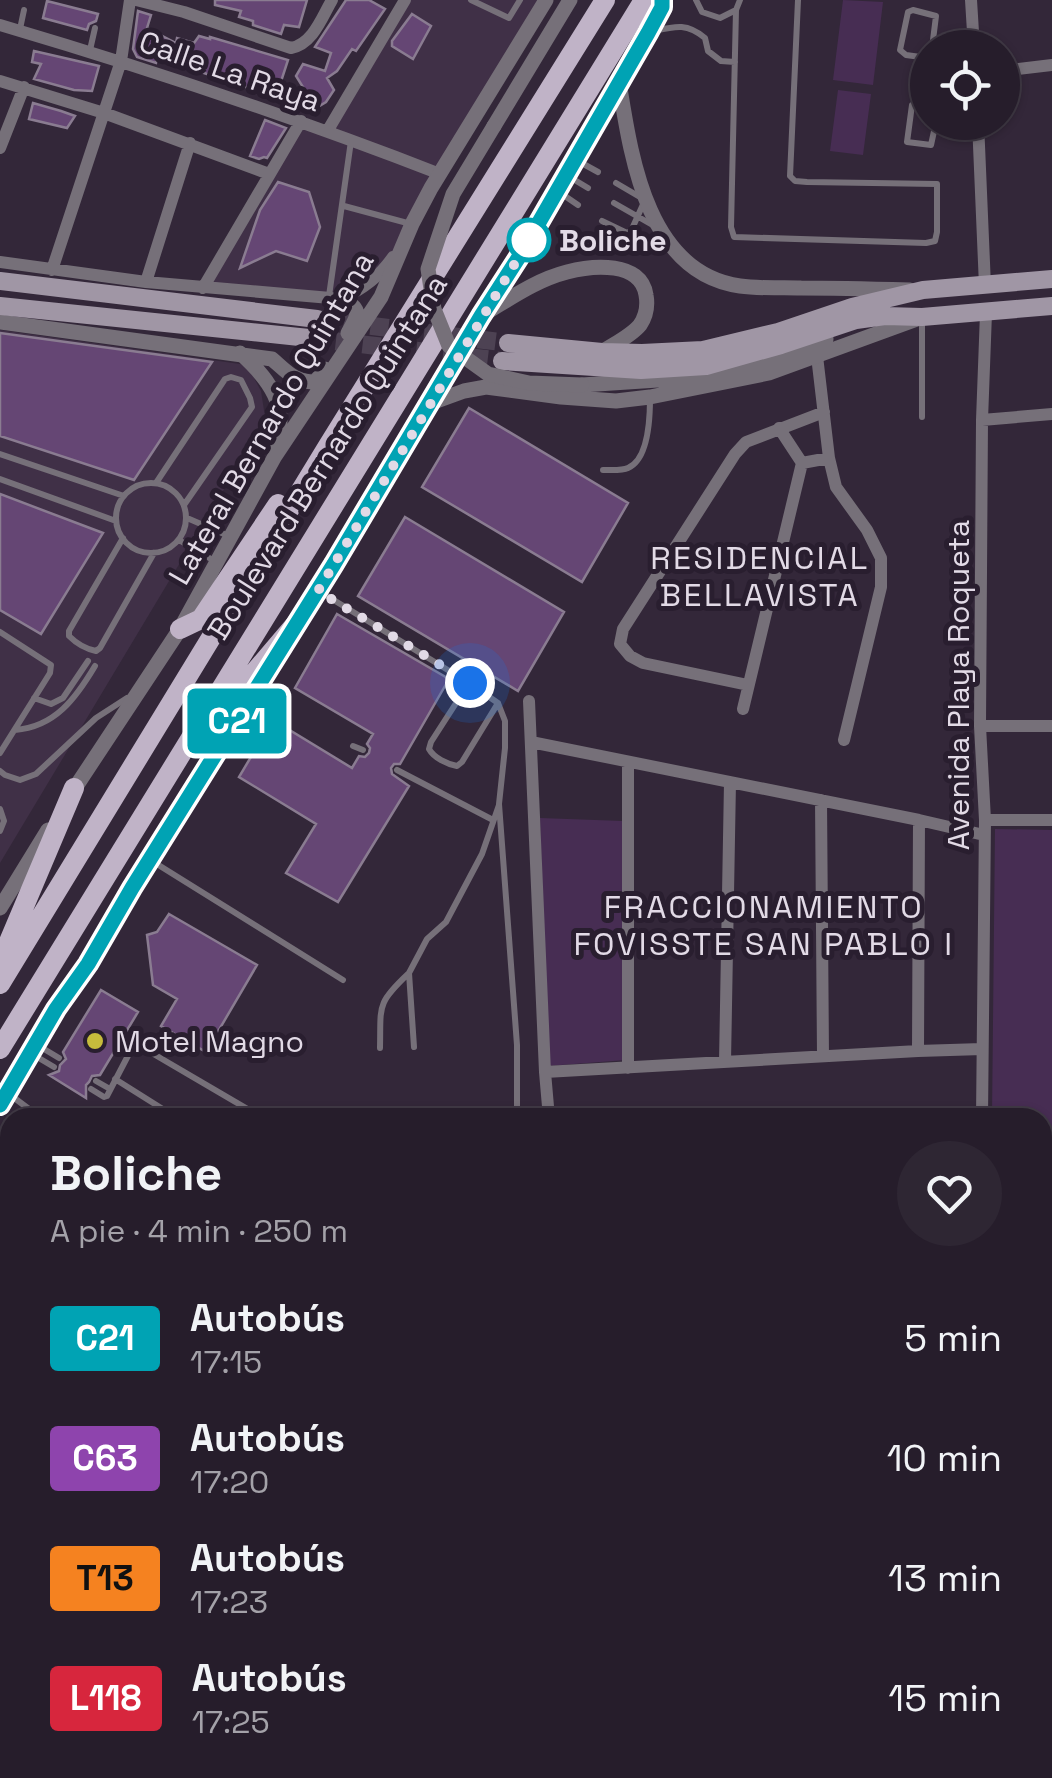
<!DOCTYPE html>
<html lang="es">
<head>
<meta charset="utf-8">
<style>
  :root { --surface:#261d2b; --page:#2e2633; --text:#f1f3f6; --muted:#a4a2a9; --line:#423b47 }
  body { margin:0; font-family:"Space Grotesk",sans-serif; background:var(--page); color:var(--text); height:100vh; display:flex; flex-direction:column; font-size:38px; white-space:nowrap }
  * { box-sizing:border-box; margin:0 }
  p { font-size:32px; color:var(--muted) }
  .icon { flex:none; width:55px; height:55px; fill:none; stroke:currentColor; stroke-width:2; stroke-linecap:round; stroke-linejoin:round }
  .map { position:relative; flex:1; overflow:hidden }
  .details { position:absolute; left:0px; top:1108px; width:1052px; height:672px; display:flex; flex-direction:column; background:var(--surface); border-radius:30px 30px 0 0; box-shadow:0 2px 8px #0004,0 0 0 2px var(--line) }
  .details>* { flex:none }
  .badge { padding:0 20px; border-radius:8px; font-size:35px; line-height:65px }
  .fabs { position:absolute; left:910px; top:30px; display:grid; gap:20px }
  .fabs a { display:grid; place-items:center; width:110px; height:110px; border-radius:50%; background:var(--surface); box-shadow:0 2px 8px #0004,0 0 0 2px var(--line); font-size:50px }
  .you { position:absolute; width:50px; height:50px; margin:-25px; border:8px solid #fff; border-radius:50%; background:#1a73e8; box-shadow:0 0 0 15px #1a73e833 }
  .map>.badge { position:absolute; translate:-50% -50%; box-shadow:0 0 0 5px #fff }
  .round { display:grid; place-items:center; flex:none; width:105px; height:105px; border-radius:52px; background:var(--page) }
  .head { display:flex; align-items:center; justify-content:space-between; height:170px; padding:0 50px }
  h1 { font-size:48px; font-weight:700; line-height:75px }
  ul { padding:0; list-style:none }
  li { display:flex; align-items:center; gap:30px; height:120px; padding:0 50px }
  li div { flex:1 }
  li b { display:block; font-size:38px }
  li em { font-style:normal }
  li .badge { min-width:110px; font-weight:700; text-align:center }
  .map>svg:first-child { display:block }
</style>
</head>
<body>
<div class="map">
<svg width="1052" height="1778" viewBox="0 0 1052 1778">
  <rect width="100%" height="100%" fill="#332739"/>
  <path fill="#403047" d="M405,0H546L382,273L342,299L203,288L301,121L329,130Z
    M0,330L247,365L261,391L265,417L247,451L0,863Z"/>
  <path fill="#472d53" d="M843,0L883,2L873,85L833,80Z
    M838,90L871,94L863,155L830,151Z
    M540,818L623,821L626,1060L548,1066Z
    M995,829L1052,830V1185L1043,1186L1042,1118L992,1117Z"/>
  <path fill="#654674" stroke="#8a7c91" stroke-width="2.5" d="M215,0H307L299,27L284,25L281,34L253,25V21L239,17L241,11L215,5Z
    M346,0H369L385,9L356,51L352,49L337,71L327,78L334,90L326,102L316,108L296,76L303,64L325,71L331,53L315,47Z
    M47,1L98,14L96,21L89,24L87,30L43,18Z
    M138,11L151,15L147,28L176,43L177,38L194,43L199,36L210,39V37L288,60L276,97L186,67L157,59L156,63L137,57L133,49Z
    M412,14L431,26L413,59L392,46V41Z
    M34,51L99,66L92,91L74,90L34,79L41,64L32,62Z
    M33,103L61,111L75,116L67,128L29,119Z
    M265,120L286,128L267,158L264,157L259,159L250,156Z
    M278,182L309,192L320,227L307,261L276,251L240,268L260,210Z
    M0,333L212,362L134,480L0,436Z
    M469,408L628,503L582,582L422,487Z
    M0,494L103,533L41,634L0,610Z
    M405,517L564,612L518,691L358,596Z
    M337,614L449,679L400,764H394L391,768L392,774L409,786L338,902L286,873L316,824L239,777L273,720L352,768L359,756L365,757L369,753L370,748L367,744L373,734L295,688Z
    M169,914L257,965L206,1052L161,1026L177,999L153,985L147,935L157,932Z
    M101,990L138,1012L100,1075L92,1076L89,1082L86,1085V1098L49,1075L59,1071L60,1065L66,1059L63,1052Z"/>
  <g fill="none" stroke-linecap="round" stroke-linejoin="round">
    <path stroke="#4d4253" stroke-width="18" stroke-dasharray="18 9" stroke-linecap="butt" d="M317,319L508,343
      M309,338L502,361"/>
    <path stroke="#767079" stroke-width="6" d="M471,0L509,18L520,0
      M696,0L702,12L720,18L736,10
      M740,0L736,10L731,227L734,237L926,243L935,241L937,232V184L807,182L795,181L790,176L798,0
      M20,29L24,10
      M654,31C676,26 687,23 705,38L708,51L721,61L735,62
      M90,50L95,28
      M928,58L906,55L900,50L908,12L913,10L936,16L932,48
      M928,105H912L907,142L931,145L936,122
      M945,122L977,127
      M578,161L598,172
      M568,176L588,188
      M559,192L578,205
      M614,203L656,227
      M344,206L411,224
      M602,221L627,233L631,231L645,200L616,183
      M329,296L351,141
      M922,318V417
      M0,454L124,496
      M603,470C610,470 622,471 628,468C649,459 650,417 650,398
      M0,479L116,521
      M156,483L225,379L231,377L241,380L250,398L252,407L184,505
      M116 518a35 35 0 1 1 70 0a35 35 0 1 1-70 0Z
      M187,518L231,537
      M123,538L69,631V636C76,643 86,649 96,651L100,648L154,553
      M179,540L216,562
      M319,591L469,683L498,703L505,721V748L499,804L517,1045V1118
      M0,632L51,665L50,673L0,753
      M469,683L431,742L429,749C434,758 447,764 457,766L462,762L498,703
      M34,698L51,704L63,698L88,661
      M15,730C55,727 76,698 95,666
      M353,746L363,750
      M397,770L493,820
      M0,771L5,775L20,780L36,774L96,718L127,698
      M0,809L4,821L0,831
      M152,861L343,980
      M39,1046L59,1058
      M414,1047L409,973L427,939L446,922L482,854L499,805
      M380,1048C381,1006 376,1004 408,974
      M32,1054L54,1067
      M115,1079L177,1118
      M96,1081L110,1089
      M91,1089L104,1097L107,1096L131,1050L136,1047L145,1049L263,1118
      M9,1094L41,1118
      M0,1194L10,1200
      M0,1329L10,1328
      M0,1629L10,1626
      M0,1678L10,1676"/>
    <path stroke="#767079" stroke-width="12" d="M136,0L184,12L291,48C313,44 322,17 332,0
      M971,0L974,48
      M0,25C149,69 296,118 440,174
      M1002,71L1052,65
      M0,81L104,113L269,174
      M978,122L985,286
      M328,130L405,0
      M0,148L24,87
      M0,262L146,282L342,299C364,288 379,277 393,257
      M52,270L121,61L130,0
      M146,282L190,143
      M203,288L301,121
      M817,356L829,458L836,487L867,530L881,558V587L844,740
      M982,420L1052,414
      M779,428L802,463
      M748,685L643,663L630,656L620,644L623,629L735,454L746,442L824,412
      M529,701L545,1072L549,1118
      M743,709L802,463L829,458
      M980,726H1052
      M531,742L919,820L984,835
      M628,762V1068
      M821,800L823,1056
      M985,820H1052
      M918,1051L919,820
      M725,1062L730,782
      M545,1072L918,1051L982,1049
      M982,1118L985,820L980,726L982,420L986,313
      M1042,1199H1052
      M1042,1292L1052,1293
      M976,1770V1778
      M118,1778L121,1770
      M243,1778L246,1770
      M358,1778L361,1770
      M488,1778L491,1770
      M589,1778L592,1770"/>
    <path stroke="#767079" stroke-width="15" d="M619,82C631,157 647,273 740,286C760,289 781,287 801,288C838,288 874,289 910,290
      M494,126L570,0
      M342,299C363,309 358,316 348,333
      M484,314C511,298 536,280 567,272C593,265 641,261 646,295C648,306 646,316 640,325C631,336 614,344 602,352
      M0,322L272,359C285,370 297,385 316,381L325,369
      M240,353C258,369 279,391 280,416C281,427 277,440 276,450
      M582,385L703,377L768,361L826,339
      M431,403L464,391L486,387L561,397L616,401L650,397L769,373L917,319
      M294,630L431,403L481,316L519,257L648,33L661,7L662,0
      M71,794L180,629L275,456L381,297L412,224L431,188L546,0
      M0,908L48,830
      M0,1105L57,1009L88,964L132,889L276,658"/>
    <path stroke="#a096a5" stroke-width="18" d="M0,281L317,319
      M0,306L309,338
      M508,343L602,352L642,353L703,350L778,332L852,307L923,290L1052,279
      M502,361L641,370L706,366L781,345L856,320L885,316L922,317L1052,306
      M1042,1615L1052,1616
      M1042,1636L1052,1638
      M0,1668L10,1666
      M0,1694L10,1692"/>
    <path stroke="#c0b3c7" stroke-width="20" d="M180,629L201,619L278,504
      M208,727L299,620
      M0,963L74,788
      M0,984L328,446L605,0
      M0,1049L644,0"/>
    <path stroke="#767079" stroke-width="15" d="M494,126L453,194L428,269L434,309L449,346L488,374L529,383L582,385"/>
  </g>
  <g fill="none" stroke-linecap="round" stroke-linejoin="round">
    <g stroke="#fff" stroke-width="22">
      <path id="line" d="M0,1105L56,1009L88,964L132,888L334,564L481,316L519,257L648,33L662,7V0"/>
    </g>
    <use href="#line" stroke="#00a3b4" stroke-width="15"/>
    <path stroke="#e2dae6" stroke-width="10" stroke-dasharray="0 18" d="M470,683L318,591L529,240"/>
  </g>
  <circle fill="#fff" stroke="#00a3b4" stroke-width="5" cx="529" cy="240" r="20"/>
  <circle fill="#c6bc3c" stroke="#291e2f" stroke-width="4" cx="95" cy="1041" r="10"/>
  <g text-anchor="middle" dominant-baseline="central" stroke-width="10" stroke-linejoin="round" paint-order="stroke">
    <g font-size="30" fill="#e2dae6" stroke="#291e2f">
      <text transform="translate(230 71) rotate(19)">Calle La Raya</text>
      <text transform="translate(271 418) rotate(-60)">Lateral Bernardo Quintana</text>
      <text transform="translate(327 457) rotate(-58)">Boulevard Bernardo Quintana</text>
      <text transform="translate(958 685) rotate(-90)">Avenida Playa Roqueta</text>
    </g>
    <g font-size="30" font-weight="bold" fill="#e2dae6" stroke="#291e2f" text-anchor="start">
      <text x="559" y="240">Boliche</text>
    </g>
    <g font-size="30" fill="#e2dae6" stroke="#291e2f" text-anchor="start">
      <text x="115" y="1041">Motel Magno</text>
    </g>
    <g font-size="32" letter-spacing="2.5" fill="#e2dae6" stroke="#291e2f">
      <text x="760" y="558">RESIDENCIAL<tspan x="760" dy="37">BELLAVISTA</tspan></text>
      <text x="764" y="907">FRACCIONAMIENTO<tspan x="764" dy="37">FOVISSTE SAN PABLO I</tspan></text>
    </g>
  </g>
</svg>
<div class="fabs">
<a><svg class="icon" aria-label="locate" viewBox="0 0 24 24"><circle cx="12" cy="12" r="6"/><path d="M12 2v4M12 18v4M2 12h4M18 12h4"/></svg></a>
</div>
<div class="you" style="left:470px;top:683px"></div>
<b class="badge" style="left:237px;top:721px;background:#00a3b4;color:#fff">C21</b>
<section class="details">
<div class="head"><div><h1>Boliche</h1><p>A pie · 4 min · 250 m</p></div><a class="round"><svg class="icon" aria-label="heart" viewBox="0 0 24 24"><path d="M12 20l-8-8c-3-5 5-10 8-4 3-6 11-1 8 4z"/></svg></a></div>
<ul>
<li><span class="badge" style="background:#00a3b4;color:#fff">C21</span><div><b>Autobús</b><p>17:15</p></div><em>5 min</em></li>
<li><span class="badge" style="background:#8e44ad;color:#fff">C63</span><div><b>Autobús</b><p>17:20</p></div><em>10 min</em></li>
<li><span class="badge" style="background:#f58220;color:#111">T13</span><div><b>Autobús</b><p>17:23</p></div><em>13 min</em></li>
<li><span class="badge" style="background:#d7263d;color:#fff">L118</span><div><b>Autobús</b><p>17:25</p></div><em>15 min</em></li>
</ul>
</section>
</div>
</body>
</html>
